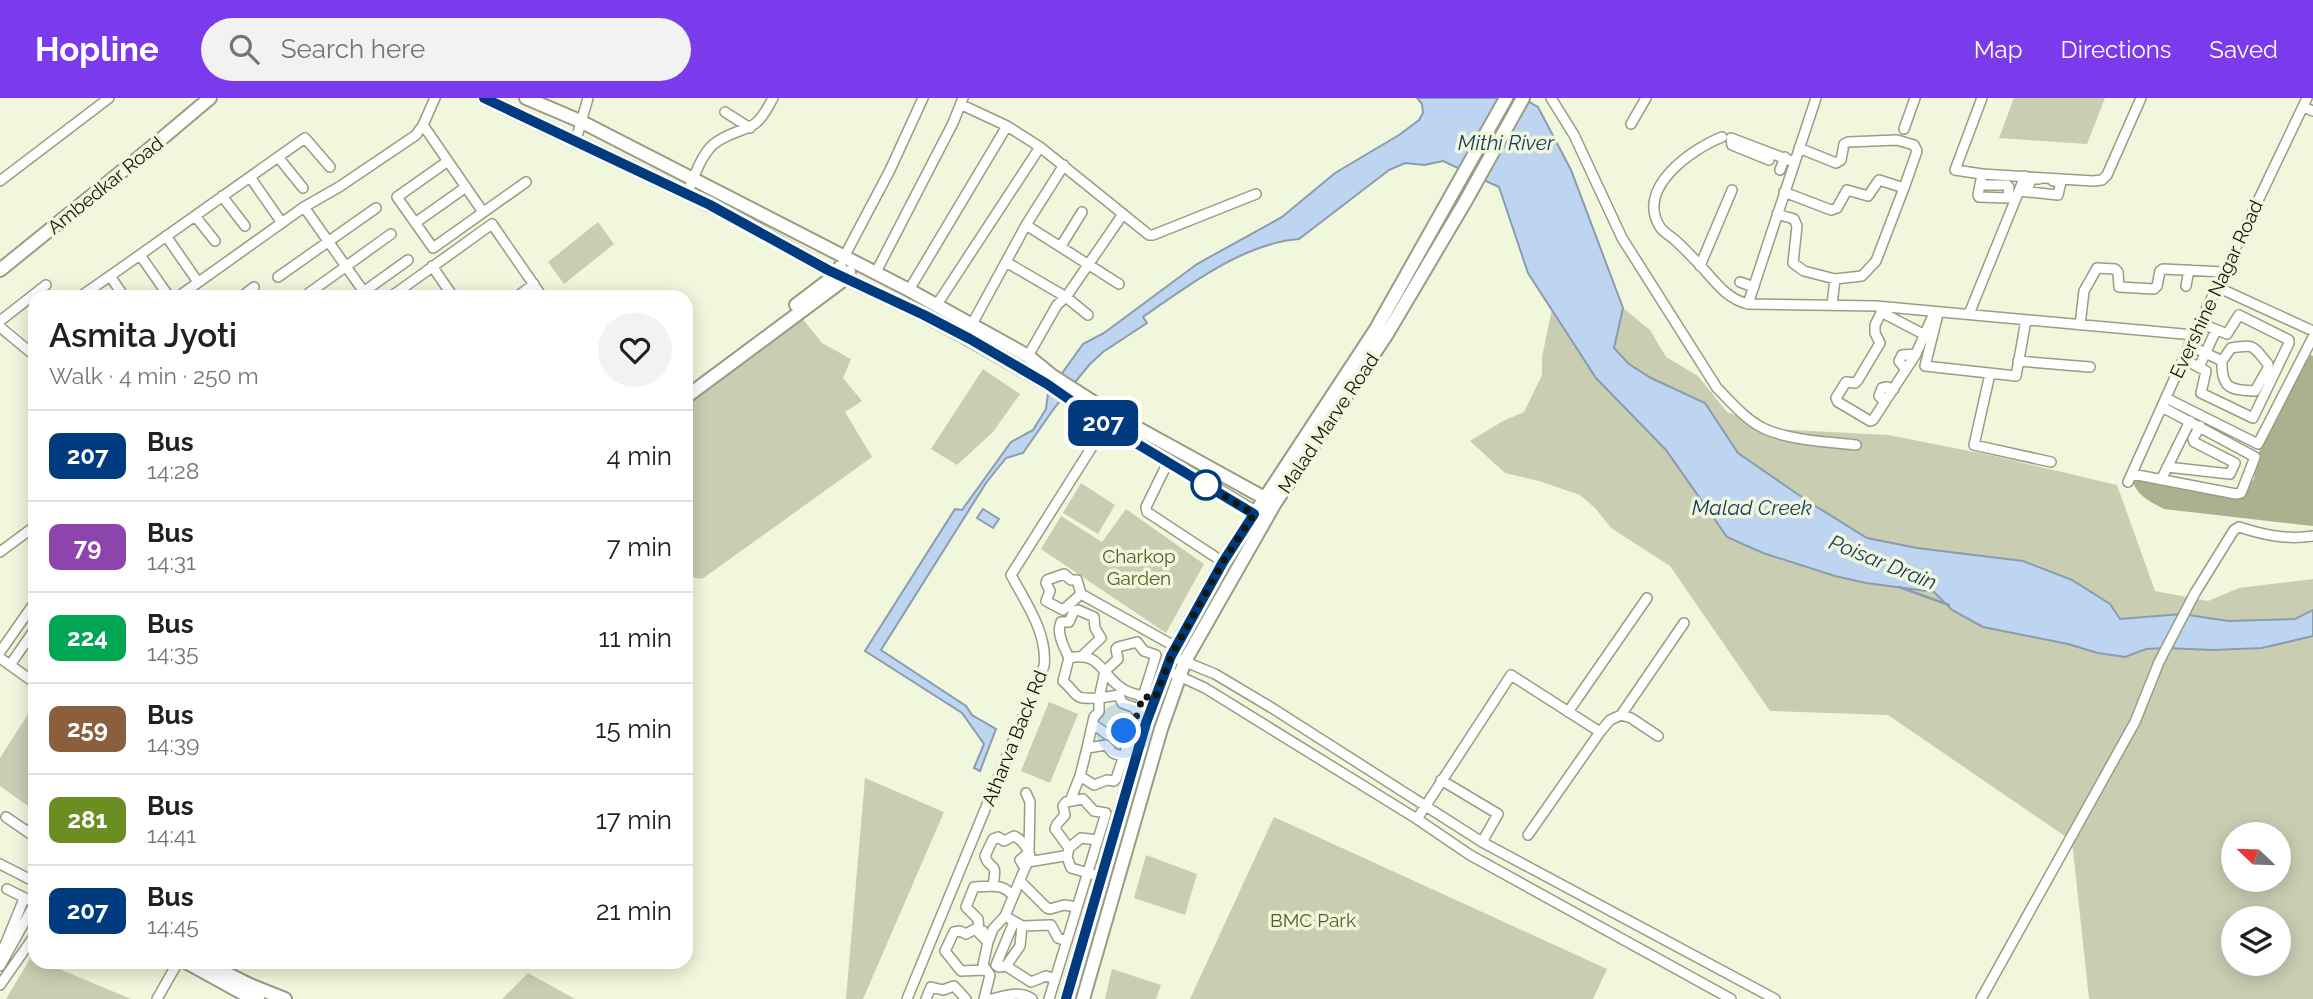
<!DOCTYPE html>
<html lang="en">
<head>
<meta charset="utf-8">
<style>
  :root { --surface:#fff; --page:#f2f2f2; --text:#202124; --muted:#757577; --line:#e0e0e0; --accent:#7c3aed }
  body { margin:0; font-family:Raleway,sans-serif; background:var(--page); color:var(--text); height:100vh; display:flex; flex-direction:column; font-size:26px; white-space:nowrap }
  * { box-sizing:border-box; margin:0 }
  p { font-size:23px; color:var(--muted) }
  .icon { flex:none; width:38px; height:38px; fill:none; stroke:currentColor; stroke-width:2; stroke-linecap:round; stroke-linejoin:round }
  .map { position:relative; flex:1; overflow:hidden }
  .sheet { position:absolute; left:28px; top:192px; width:665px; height:679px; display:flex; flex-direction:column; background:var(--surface); border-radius:21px; box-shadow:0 4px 18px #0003 }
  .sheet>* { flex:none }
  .badge { padding:0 14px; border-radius:10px; font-size:24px; line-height:46px }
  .needle { width:46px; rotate:293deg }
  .fabs { position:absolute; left:2221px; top:724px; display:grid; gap:14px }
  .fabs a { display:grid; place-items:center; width:70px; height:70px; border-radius:50%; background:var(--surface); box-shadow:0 4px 18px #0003; font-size:35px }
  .you { position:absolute; width:35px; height:35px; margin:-18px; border:5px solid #fff; border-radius:50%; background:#1a73e8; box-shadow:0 0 0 10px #1a73e833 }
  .map>.badge { position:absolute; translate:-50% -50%; box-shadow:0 0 0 4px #fff }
  .round { display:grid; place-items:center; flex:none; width:74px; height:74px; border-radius:37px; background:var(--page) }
  .summary { display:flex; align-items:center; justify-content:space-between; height:119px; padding:0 21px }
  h1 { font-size:33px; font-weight:600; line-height:52px }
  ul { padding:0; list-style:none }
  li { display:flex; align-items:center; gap:21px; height:91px; padding:0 21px; border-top:2px solid var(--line) }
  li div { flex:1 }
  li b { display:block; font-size:26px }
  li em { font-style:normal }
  li .badge { min-width:77px; font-weight:700; text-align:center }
  header { display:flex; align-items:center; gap:42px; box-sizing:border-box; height:98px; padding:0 35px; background:var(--accent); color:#fff }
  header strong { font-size:33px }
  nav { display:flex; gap:38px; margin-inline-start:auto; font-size:24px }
  .search { width:490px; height:63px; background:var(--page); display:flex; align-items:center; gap:18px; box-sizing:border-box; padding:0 24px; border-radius:38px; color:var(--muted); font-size:26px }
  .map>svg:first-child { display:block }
</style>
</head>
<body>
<header>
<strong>Hopline</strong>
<div class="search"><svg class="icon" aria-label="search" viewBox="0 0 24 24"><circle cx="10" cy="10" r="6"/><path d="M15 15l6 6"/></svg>Search here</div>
<nav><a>Map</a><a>Directions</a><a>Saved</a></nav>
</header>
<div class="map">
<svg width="2313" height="901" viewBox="0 0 2313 901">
  <rect width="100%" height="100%" fill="#f1f7dc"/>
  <path fill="#c9ceb3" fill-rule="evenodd" d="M2014,0H2105L2087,46L1999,40Z
    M598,124L614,146L564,186L548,164Z
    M1623,210L1650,232L1666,259L1698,278L1727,314L1775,331L1888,337L1990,357L2117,387L2155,493L2208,503L2239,490L2313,481V512L2295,521L2228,523L2182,516L2120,521L2110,506L2072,482L2023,463L1917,450L1867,440L1809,404L1738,355L1705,305L1651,281L1629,266L1614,249Z
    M1552,211L1596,280L1666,352L1727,439L1763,455L1835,477L1866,485L1934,494L1952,512L2098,555L2125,559L2146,551L2166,550L2213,552L2262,550L2313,538V901H2089L2072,743L1888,617L1770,613L1670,468L1611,430L1595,410L1580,397L1539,383L1505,375L1470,343L1503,323L1524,314L1542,277V259ZM2233,737H2278V782H2233ZM2233,821H2278V866H2233Z
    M802,220L822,245L851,261L843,280L862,303L845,314L872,359L702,481L686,478V308Z
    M983,271L1020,296L993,334L957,367L931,351Z
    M1081,385L1115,407L1098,436L1063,415Z
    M1126,411L1204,466L1166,535L1041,451L1061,418L1102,444Z
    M1049,604L1078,616L1050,685L1021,673Z
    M30,613L32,649H35V713L0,688V660Z
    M865,680L944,714L863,901H846Z
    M1274,719L1607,871L1593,901H1190Z
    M1146,757L1197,776L1185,817L1134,800Z
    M31,859L35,860V864L45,865L131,901H6Z
    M1112,871L1161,887L1156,901H1105Z
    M528,875L575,901H502Z"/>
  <path fill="#aab18f" d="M2308,256L2313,258V428L2164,411C2151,404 2139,399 2133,385L2135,380L2239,399L2254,381L2259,354Z"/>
  <path fill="#bdd5f1" stroke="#8b9cad" stroke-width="2" d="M1417,0H1522L1538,9L1571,72L1623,210L1614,250L1629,266L1651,280L1705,305L1738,355L1809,404L1867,440L1917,450L2023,463L2072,482L2110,506L2120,521L2182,516L2228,523L2295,521L2313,512V538L2262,550L2213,552L2166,550L2146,551L2125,559L2098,555L2068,546L1983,529L1952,512L1934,494L1866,485L1835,478L1763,455L1727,439L1666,352L1596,280L1528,175L1499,89L1443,63L1424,67L1405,65L1389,72L1299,141C1244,145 1187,188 1143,219L1147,225L1103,254L1089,267L1055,309L1023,355L1006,360L986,385L881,552L966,608L972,617L996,631L980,673L974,670L984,646L962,615L865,553L955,411L962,412L1011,344L1033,332L1046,311L1048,295L1083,246L1104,235L1197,166L1282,119L1335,75L1399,37L1419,22L1423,15L1422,6Z
    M983,411L999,421L993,430L977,420Z"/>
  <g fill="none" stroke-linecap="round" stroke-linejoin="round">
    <path stroke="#8b9cad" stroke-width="2.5" d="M1899,489L1949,507"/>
    <g stroke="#989d84" stroke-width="12">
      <path id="street" d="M1551,0L1574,37L1622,140L1717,290C1731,304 1745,321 1763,330C1787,342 1828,344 1856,347
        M1816,0L1748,206L1876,208L2194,237
        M1982,0L1955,72L1982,76L2093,83L2102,82L2107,77L2141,0
        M962,7L1007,28L1040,49L1149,137H1153L1256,96
        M2303,9L2313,13
        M725,14L750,30
        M1631,26L1646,0
        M423,27L483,114
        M1904,31L1915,0
        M1722,39C1692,51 1635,90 1660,129C1664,135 1671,138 1676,143C1684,150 1691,158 1699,166C1714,182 1726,201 1748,206
        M576,42L588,0
        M278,59L303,90
        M1769,62L1732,47L1731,40L1794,64
        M448,63L397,99L433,150L526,84
        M1780,72L1785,59
        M250,79L282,125
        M0,83L109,0
        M1980,87H2007L2009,89L2008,100L1979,99L1978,97L1982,76
        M2019,93L2058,97L2061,84L2053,83
        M1784,94L1831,112L1837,110L1847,92L1868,98L1879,82L1904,90L1917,53L1914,47L1897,42L1848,44L1844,46L1841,62L1836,65L1799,50
        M2027,94L2031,81H2039
        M687,96C694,80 702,52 718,43C749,24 753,39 773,0
        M222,98L245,128
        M304,109L339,89L416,37L423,27L435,0
        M1777,116L1794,121L1797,128L1793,165L1804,173L1835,181L1862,178L1876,163L1904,90
        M195,118L215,143
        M415,125L466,89
        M1026,127L1119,186
        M166,138L198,184
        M1061,148L1082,114
        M140,157L170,200
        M844,159L890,72L923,0
        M1006,164L1066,199L1088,217
        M432,168L454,200
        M1700,168L1732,92
        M876,174L953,25L963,0
        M278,179L376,110
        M1740,184L1754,189
        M2186,188L2189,172
        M2217,189L2313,233
        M909,192L1007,28
        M182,196L304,109L364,194
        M86,200L84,196L110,178
        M125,200L110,178L305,40L330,69
        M240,200L254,189
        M302,200L391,136
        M355,200L408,162
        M389,200L492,126L543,200
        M515,200L534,186
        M1832,207L1835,181
        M936,208L1040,49
        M1884,209L1875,227V235L1880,245L1858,282L1855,285L1846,284L1836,300L1838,304L1870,323L1873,322L1916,256L1934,215
        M1881,214L1925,237
        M1969,216L2025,78
        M1937,220L1925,268L2016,278L2026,222
        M0,223L46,187
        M2080,227L2084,193L2097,170L2115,171L2118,174L2119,189L2154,191L2157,188L2160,173L2163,171L2224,174
        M0,229L35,258
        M965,239L1026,127L1064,67
        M2189,247L2222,263C2221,291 2231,292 2255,293L2268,270V266C2252,247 2255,246 2231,250L2222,263
        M1028,258L1057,207L1066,199L1123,116
        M2183,261L2206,273L2201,295L2253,320L2289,245V242L2239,217L2227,236L2200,225
        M2018,263L2090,269
        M2199,269L2216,232
        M1906,272L1899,263L1902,257L1916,256
        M1990,276L1974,347L2051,364
        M2166,300L2258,346L2313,239
        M1885,304L1879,298L1882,290L1887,289L1894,291
        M1168,364L1146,409L1147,414L1223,464
        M2167,369L2230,376L2235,365L2194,344L2193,341L2200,328
        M2132,376L2236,396L2241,395L2255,359L2162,309
        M2161,382L2190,323
        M2128,384L2194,237L2307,0
        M0,454L35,428
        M1081,496L1063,512L1046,503L1050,493L1046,485L1047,482L1064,476L1071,482H1077L1081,496L1176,549
        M0,554L35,504
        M1171,558L1215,576L1272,610L1482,744L1775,901
        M0,560L35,585
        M1069,560C1064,549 1056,535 1061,524H1069L1074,513L1078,512L1094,519L1095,530L1101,540L1083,557
        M10,567L35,531
        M1166,572L1205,590L1417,721L1470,757L1731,901
        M1568,614L1647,500
        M1621,617L1684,525
        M1093,626L1108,637L1111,638L1119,632L1131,635
        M1087,650L1094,619L1099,614V600L1119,597L1122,605L1133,609L1138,614
        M1080,678L1094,687L1107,682L1114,683L1116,681C1130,640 1143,599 1156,557L1144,553L1137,544L1118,549L1116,551L1118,561L1105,573L1099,600C1071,601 1081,599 1063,583L1069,560C1102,553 1100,577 1123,591C1132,597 1145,598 1155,601
        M1441,682L1498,716L1482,744
        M1070,703L1080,678L1087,650L1106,647L1113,655L1124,659
        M6,719L35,739
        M1417,721L1511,577L1600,634L1610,622L1621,617L1631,620L1658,638
        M29,735L35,724
        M1528,737L1600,634
        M1069,750L1081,740L1098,742
        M1028,764L1064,758L1067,759L1071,770L1102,779
        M0,766L35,784
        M1026,768L1023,767L1020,762L1029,754L1030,704L1026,695
        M1020,783L1047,810L1050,811L1064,807L1077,809
        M1010,821L1022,828L1051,827L1058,840L1067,843
        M1014,824L996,867L999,869L1006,868L1031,884L1046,878L1055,881
        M983,833H979L978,821L966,809L974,789C990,789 1002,784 1013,798
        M0,854L5,847L23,803
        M0,868L35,805L7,791
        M1006,868L1020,848L1022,828
        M985,872L961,873L945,853L954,834L960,833L966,836L975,831L988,844
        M0,887L35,837
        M157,901L178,864
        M907,901L1044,568C1048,536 1026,505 1011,477L1109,322
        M926,901L931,889L943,892L954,888L966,901
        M984,901L990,877L983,867L988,844L993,831L1005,818L1030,758C1029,751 1020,740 1014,738L1004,743L998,739L993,741L985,758C990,774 998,761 993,787
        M992,901C1005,898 1021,892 1032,901
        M1049,901L1106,715L1094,713L1083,701L1066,704L1063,708L1065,717L1057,726L1055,731L1069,750L1067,759
        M1981,901L2135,624L2159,564L2195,495L2234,432L2239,429C2264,437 2287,442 2313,438"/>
    </g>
    <g stroke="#989d84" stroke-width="16">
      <path id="secondary" d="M484,0L687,96L732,118L828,172L924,217L965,239L1047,286L1106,327L1262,419
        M526,0L580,23L909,192L1028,258L1051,277L1112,316L1270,403
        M0,172L147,53L210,0
        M796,207L837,176L840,169
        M686,299L846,180L849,174
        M186,864L244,896L258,901
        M204,864L250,887L285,901
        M1066,901L1146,625L1171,558L1223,464L1376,231L1506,0
        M1083,901L1161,631L1185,563L1275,405L1387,236L1465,104L1523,0"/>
    </g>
    <use href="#street" stroke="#fff" stroke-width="9"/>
    <use href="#secondary" stroke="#fff" stroke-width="12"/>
  </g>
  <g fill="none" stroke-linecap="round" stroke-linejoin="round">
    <g stroke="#fff" stroke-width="16">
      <path id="line" d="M484,0L710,107L828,172L924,217L970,241L1047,286L1106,327L1254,416L1223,464L1171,558L1146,625L1066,901"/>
    </g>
    <use href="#line" stroke="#003b80" stroke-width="10"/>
    <path stroke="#15170d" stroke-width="7" stroke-dasharray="0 12.6" d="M1124,633L1131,635L1143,598L1155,601L1171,558L1223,464L1254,416L1206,387"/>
  </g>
  <circle fill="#fff" stroke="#003b80" stroke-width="3.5" cx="1206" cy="387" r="14"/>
  <g text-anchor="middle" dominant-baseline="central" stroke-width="7" stroke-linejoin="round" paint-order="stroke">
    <g font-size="19" fill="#15170d" stroke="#f1f7dc">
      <text transform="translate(105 87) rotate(-39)">Ambedkar Road</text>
      <text transform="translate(2216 191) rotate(-65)">Evershine Nagar Road</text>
      <text transform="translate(1328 325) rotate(-56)">Malad Marve Road</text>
      <text transform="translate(1014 640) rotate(-68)">Atharva Back Rd</text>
    </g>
    <g font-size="19" fill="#555d27" stroke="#f1f7dc">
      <text x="1139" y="458">Charkop<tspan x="1139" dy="22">Garden</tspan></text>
      <text x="1313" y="822">BMC Park</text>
    </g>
    <g font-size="21" font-style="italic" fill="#1c3e64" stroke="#f1f7dc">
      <text x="1506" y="44">Mithi River</text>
      <text x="1752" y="409">Malad Creek</text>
      <text transform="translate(1883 464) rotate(22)">Poisar Drain</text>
    </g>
  </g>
</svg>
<div class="fabs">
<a><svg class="needle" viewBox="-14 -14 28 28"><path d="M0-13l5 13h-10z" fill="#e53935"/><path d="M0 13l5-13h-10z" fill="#757577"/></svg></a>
<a><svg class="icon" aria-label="layers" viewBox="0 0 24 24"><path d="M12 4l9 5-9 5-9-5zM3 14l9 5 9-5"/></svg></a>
</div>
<div class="you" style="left:1124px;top:633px"></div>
<b class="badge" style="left:1103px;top:325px;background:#003b80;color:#fff">207</b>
<section class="sheet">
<div class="summary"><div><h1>Asmita Jyoti</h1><p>Walk · 4 min · 250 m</p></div><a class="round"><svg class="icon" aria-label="heart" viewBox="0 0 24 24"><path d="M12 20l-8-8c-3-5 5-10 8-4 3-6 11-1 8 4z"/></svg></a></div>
<ul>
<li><span class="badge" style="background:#003b80;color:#fff">207</span><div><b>Bus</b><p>14:28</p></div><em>4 min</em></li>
<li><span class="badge" style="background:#8e44ad;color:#fff">79</span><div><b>Bus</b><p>14:31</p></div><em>7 min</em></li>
<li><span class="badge" style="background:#00a651;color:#fff">224</span><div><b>Bus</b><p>14:35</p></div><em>11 min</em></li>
<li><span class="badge" style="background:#8b5e3c;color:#fff">259</span><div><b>Bus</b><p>14:39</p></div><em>15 min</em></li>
<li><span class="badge" style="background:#6b8e23;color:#fff">281</span><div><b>Bus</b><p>14:41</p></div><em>17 min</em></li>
<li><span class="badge" style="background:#003b80;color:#fff">207</span><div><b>Bus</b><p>14:45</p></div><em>21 min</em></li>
</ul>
</section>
</div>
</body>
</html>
